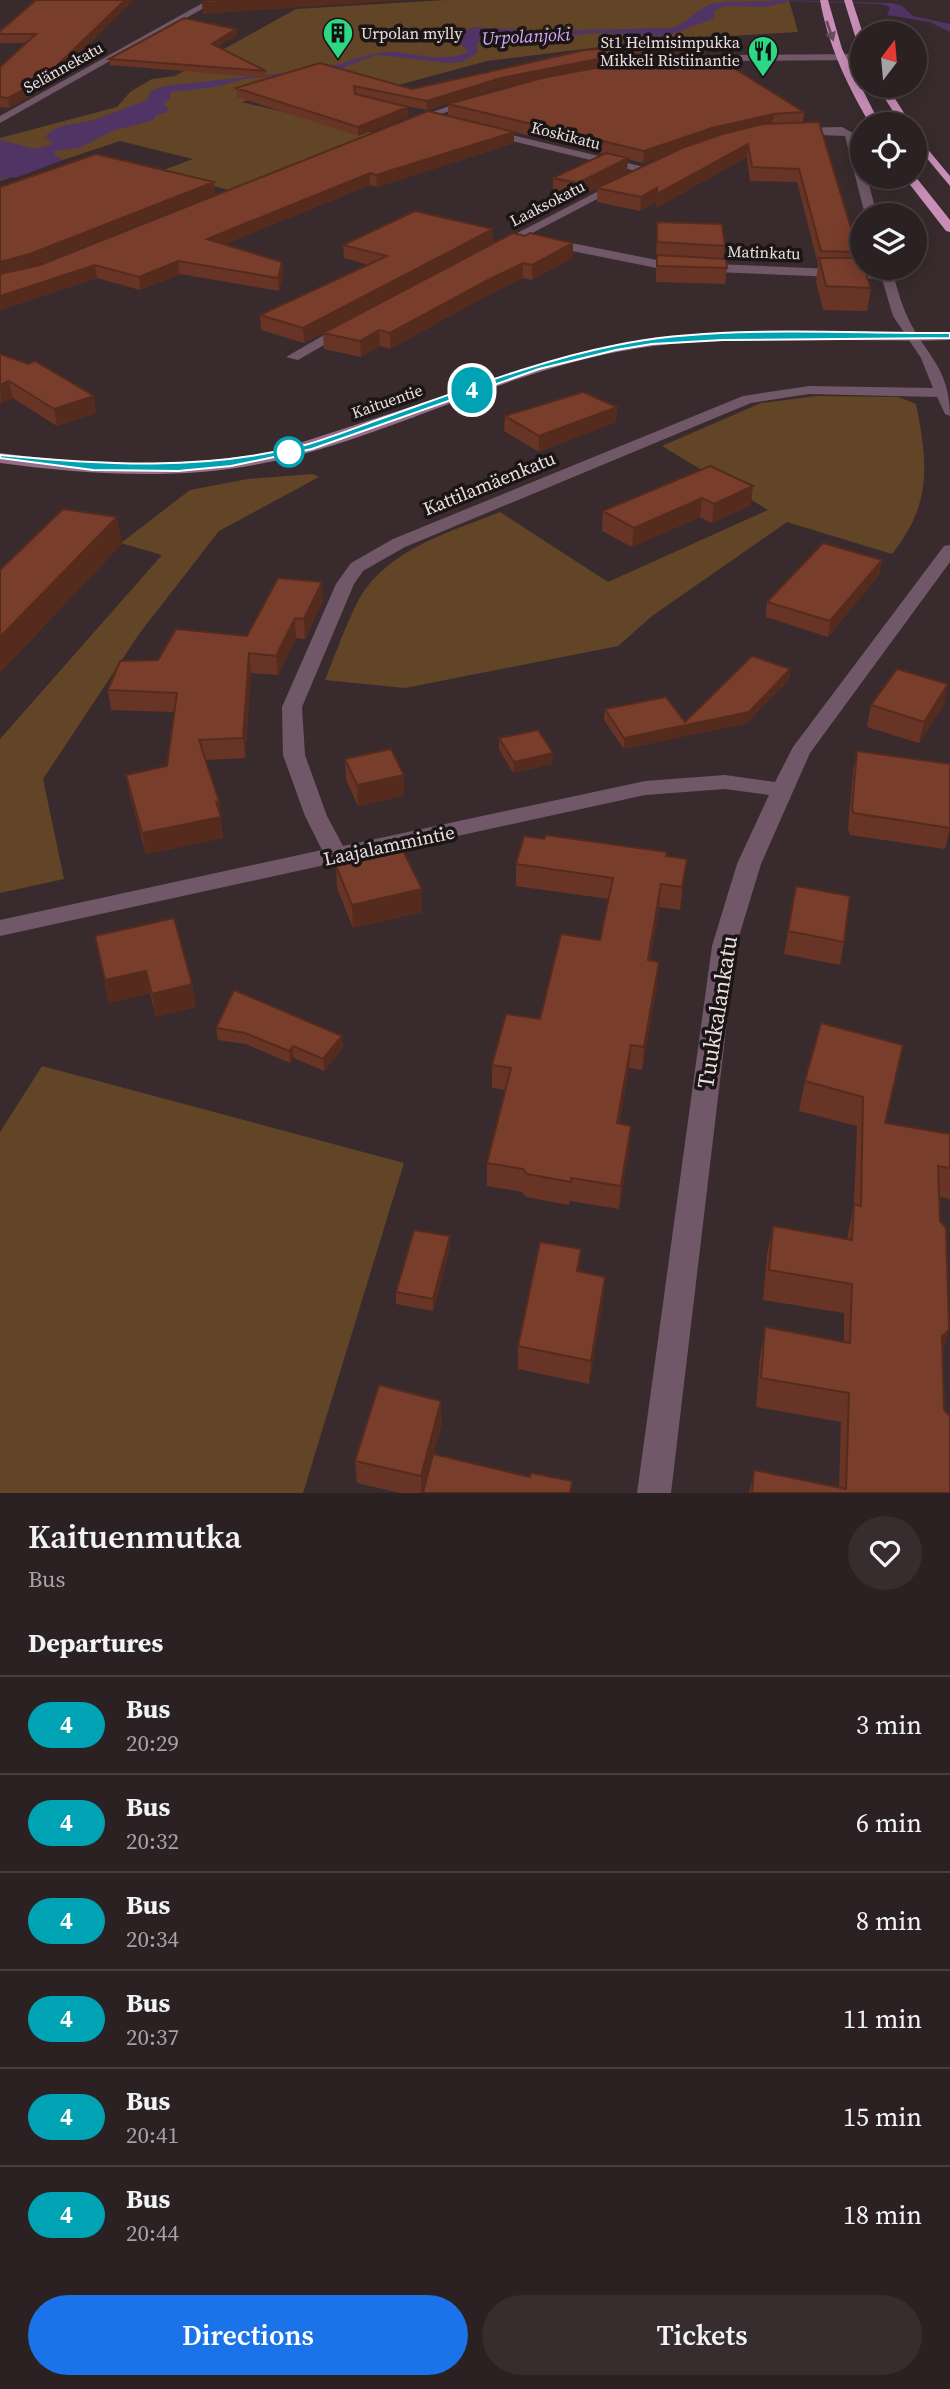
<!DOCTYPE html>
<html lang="en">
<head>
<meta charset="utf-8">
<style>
  :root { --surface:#2b2022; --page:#372d2f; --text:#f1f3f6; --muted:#a6a3a5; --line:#473e40; --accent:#1a73e8 }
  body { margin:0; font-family:"Source Serif 4",serif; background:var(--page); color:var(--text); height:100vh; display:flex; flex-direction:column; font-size:26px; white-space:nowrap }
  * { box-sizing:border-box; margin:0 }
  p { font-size:23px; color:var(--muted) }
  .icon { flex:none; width:38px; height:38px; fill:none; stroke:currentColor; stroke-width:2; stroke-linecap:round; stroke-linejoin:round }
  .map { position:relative; height:1493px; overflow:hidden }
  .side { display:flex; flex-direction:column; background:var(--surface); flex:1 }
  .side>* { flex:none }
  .badge { padding:0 14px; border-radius:23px; font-size:24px; line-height:46px }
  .needle { width:46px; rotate:16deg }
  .tools { position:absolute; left:850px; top:21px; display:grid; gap:14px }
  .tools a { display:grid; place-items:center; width:77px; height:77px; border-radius:50%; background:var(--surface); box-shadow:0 4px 18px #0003,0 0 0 2px var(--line); font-size:35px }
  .map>.badge { position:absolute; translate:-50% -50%; box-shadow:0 0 0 4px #fff }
  h2 { padding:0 28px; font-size:26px; line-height:63px }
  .round { display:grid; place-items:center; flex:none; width:74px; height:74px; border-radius:37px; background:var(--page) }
  .overview { display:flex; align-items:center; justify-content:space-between; height:119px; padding:0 28px }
  h1 { font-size:33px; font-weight:600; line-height:52px }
  .cta { display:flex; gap:14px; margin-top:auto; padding:14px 28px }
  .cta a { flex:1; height:80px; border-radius:42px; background:var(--accent); color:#fff; font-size:28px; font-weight:600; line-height:80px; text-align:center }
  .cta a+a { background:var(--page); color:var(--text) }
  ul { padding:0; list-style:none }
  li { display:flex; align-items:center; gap:21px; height:98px; padding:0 28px; border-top:2px solid var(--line) }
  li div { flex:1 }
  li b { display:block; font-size:26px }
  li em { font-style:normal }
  li .badge { min-width:77px; font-weight:700; text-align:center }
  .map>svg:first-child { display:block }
</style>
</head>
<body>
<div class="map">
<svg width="950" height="1493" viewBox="0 0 950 1493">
  <rect width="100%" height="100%" fill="#392b2d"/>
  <path fill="#624526" d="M446,0H789L798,32L655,40L487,61L365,94L321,82L241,102L374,133L229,190L158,172L193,159L120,141L0,181V138L117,107L130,92L152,79L175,76L296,9Z
    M817,396L898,397L916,404C928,464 932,504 892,554L787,522L652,616L618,646L405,688L325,680C336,653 346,624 359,599C388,549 450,532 500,512L608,582L768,510L662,446L761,403Z
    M313,474L319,477L219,531L139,634L43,779L64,879L0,893V739L162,555L121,543L190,490L248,479Z
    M42,1066L404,1163L303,1493H0V1132Z"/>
  <path fill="#503466" d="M777,0L892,3L902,6L913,16L950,24V32L930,22L887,15L890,7L881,4L791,1L765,7L724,6L715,11L713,19L666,36L594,33L524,40L495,38L477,42V53L462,62L449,63L376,55L337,70L245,79L215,87L171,92L170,98L163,104L168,107L167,112L155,116L154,120L112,131L79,148L54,151L55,155L63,160L18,177L0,179V140L35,149L54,144L45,136L58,127L94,120L147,100L151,91L164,86L293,72C306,65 320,68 335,65C355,60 370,51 393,52C418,54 444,63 468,52L454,37L458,33L475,27L543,31L668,28C687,26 694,10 711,4C725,0 758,3 777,0Z"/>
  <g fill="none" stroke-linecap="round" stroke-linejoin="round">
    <path fill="#705868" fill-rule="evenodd" d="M208,0H218L0,123V116Z
      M863,54V60L724,61L689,65L684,62L724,55Z
      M472,98L480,100L413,124L404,122Z
      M842,127L855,134L863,162V177H867L877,215H865L845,136L794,134L789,131L794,128Z
      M487,129L648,168L649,170L644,173L483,134L482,132Z
      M620,180L626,183L624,185L498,251L488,248Z
      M546,238L667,262L880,271L879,268H891C896,283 900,301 907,316C925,355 950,367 950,416L945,414L937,397L809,394L751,403L405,547L363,571L354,584L302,707L305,755L327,816L343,846L645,781L725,775L775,782L793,747L944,546L950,545V562L810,753L761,864L736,946L671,1493H637L712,946L737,864L769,795L725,789L645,795L0,936V920L322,850L305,816L283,755L282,707L336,584L351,563L393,539L743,396L809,386L933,388L921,358L893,316L882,279L667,270L542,245V239Z
      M343,324L355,327L298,360L286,357Z"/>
    <path fill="#946e88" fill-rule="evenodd" d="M741,332H950V340C839,343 727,331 617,352C498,375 391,435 274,461C184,481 91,475 0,463V453C92,465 181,468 272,452L573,354L658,337Z"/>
    <path fill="#c88eb7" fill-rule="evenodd" d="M820,0H828L842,49L880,124H870C847,85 828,45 820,0Z
      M844,0H852L863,34V52L859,49Z
      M877,86H887L911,124H901Z
      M915,134L950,176V186L915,144Z
      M915,176L950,220V232L946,231L904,177Z"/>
  </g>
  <path fill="#683425" d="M36,0L45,88L9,108L0,107V67L26,43H0V31Z
    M236,29L237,35L218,46L266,71L267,78L110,65L109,59Z
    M698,48V57L612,64L572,73L804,112L803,122L857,248L855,258L871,288L867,311L823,310L816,281L818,264L797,182L750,181L747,157L656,208V202L640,211L597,202V188L669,154L643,163L627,159V172L578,198L553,192V178L604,154L448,116V104L538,79L501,87L427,110L377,100L408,117L358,136L237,97L236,88L320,63L412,89Z
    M428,111L514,143L377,187L370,185L225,244L282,262L283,275L279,291L180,274L140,290L97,278L0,310V187L215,194L33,266L40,265Z
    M657,222L725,246L723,259L727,268L725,284L656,282Z
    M513,233L573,258L532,280L523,278L488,295L390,349L380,346L361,357L324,349L323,333Z
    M493,243L304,343L261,330L260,315L368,265L344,258L343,245Z
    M0,354L94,396L96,413L57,426L13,398L0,403Z
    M617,407L616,422L539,452L504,431L505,416Z
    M710,466L751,505L712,523L700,517L632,547L602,531L603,511Z
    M882,560L879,575L828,637L766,617L767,602Z
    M323,601L305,639L296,638L278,675L251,673L245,758L206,760L219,801L223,838L146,854L130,795L126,775L167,766L174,712L111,710L108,690L158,660L247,636Z
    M790,669L789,680L747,723L624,749L604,720L605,709L685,722Z
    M948,684L944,705L919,743L867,727L871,705Z
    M499,738L552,764L513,773L499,749Z
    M857,751L950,828L945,849L850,835L848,829L853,772Z
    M345,759L404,796L358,806L346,780Z
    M666,856L687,859L684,881L680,910L659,907L650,961L657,985L642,1070L629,1068L619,1124L629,1149L619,1209L570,1201L569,1205L526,1197L522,1192L487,1186V1163L505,1090L492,1088V1065L540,1019L600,940L609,899L516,886V864Z
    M336,866L422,912L353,928L337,888Z
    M796,886L844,942L840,965L784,954Z
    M95,936L192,984L196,1007L156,1017L150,993L109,1003Z
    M821,1023L885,1123L950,1134V1199L939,1197L944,1410L950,1493H749L754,1470L839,1488L841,1422L756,1407L760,1357L765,1327L844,1342V1313L763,1300L767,1255L773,1226L847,1239L854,1204L857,1126L799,1111L805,1081Z
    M216,1028L342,1036L343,1048L324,1071L294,1058L290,1063L246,1044L218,1040Z
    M450,1248L433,1311L396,1304V1292Z
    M579,1272L605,1277L603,1300L589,1384L518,1369V1346Z
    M442,1424L433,1454L530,1477L572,1481L571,1493H400L357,1483L355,1461Z"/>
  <path fill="#552b1e" d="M125,0H134L45,88L9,108L8,98Z
    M246,0H405L203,14L202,3Z
    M236,29L237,35L213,50L212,44Z
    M698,48V57L612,64L501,87L427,110V101L501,78L613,56Z
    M408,107V117L358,136V127Z
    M774,114L772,125L711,139L643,163L644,151L712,128Z
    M514,132V143L377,187L376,175Z
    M748,144L747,157L656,208L657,194Z
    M628,158L627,172L578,198V183Z
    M370,173V185L208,251L207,239Z
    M214,182L215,194L32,267L0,275V262Z
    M657,188L656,202L640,211L641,197Z
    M493,229V243L304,343L303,328Z
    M573,243V258L532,280V265Z
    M178,261L180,274L140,290L139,277Z
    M282,262L283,275L279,291L278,278Z
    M523,263V278L488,295L390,349V333L488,280Z
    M95,265L97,278L0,310V296Z
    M379,330L380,346L361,357L360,341Z
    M9,381L13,398L1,403L0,385Z
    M94,396L96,413L57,426L54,409Z
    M617,407L616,422L539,452V436Z
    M753,486L751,505L712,523L714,504Z
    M702,498L700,517L632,547L634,528Z
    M117,517L122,544L0,673V637Z
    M882,560L879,575L828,637L830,621Z
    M322,582L323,601L305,639L304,619Z
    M295,618L296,638L278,675L276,656Z
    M249,653L251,673L245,758L243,738Z
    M790,669L789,680L747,723L624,749V738L749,712Z
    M948,684L944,705L919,743L924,722Z
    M553,753L552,764L513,773L514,762Z
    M404,775V796L358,806L357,785Z
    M219,801L223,838L146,854L142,833L216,802Z
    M687,859L684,881L680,910L682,887Z
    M661,884L659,907L646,983L648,960Z
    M422,889V912L353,928L352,905Z
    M659,962L657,985L642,1070L644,1047Z
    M146,971L150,993L109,1003L105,980Z
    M192,984L196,1007L156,1017L152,994Z
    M342,1036L343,1048L324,1071L323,1059Z
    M631,1045L629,1068L615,1146L617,1123Z
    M293,1046L294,1058L290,1063L289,1051Z
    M631,1126L629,1149L619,1209L621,1186Z
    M450,1236V1248L433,1311V1299Z
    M581,1249L579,1273L577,1271Z
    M605,1277L603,1300L589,1384L591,1361Z
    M949,1330L940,1360L942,1336Z
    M441,1401L442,1424L423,1493H421V1476Z"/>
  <path fill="#793d2b" stroke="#552b1e" stroke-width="2" d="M36,0H125L44,78L8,98L0,97V67L36,34H0V31Z
    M208,0H247L202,3Z
    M184,18L236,29L212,44L266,71L109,59Z
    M689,43L698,48L613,56L501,78L427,101L354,86L355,94L408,107L358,127L236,88L320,63L412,89L585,50Z
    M713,55L804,112L774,114L712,128L644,151L448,104L542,78L595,68Z
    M428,111L514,132L376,175L370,173L207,239L282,262L278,278L178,261L139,277L95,265L0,296V274L40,265Z
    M819,122L857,248H854L855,252L821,251L799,169L752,167L748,144L657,194V188L641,197L597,188L682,148L722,134L763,124Z
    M606,153L628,158L578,183L553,178Z
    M96,154L214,182L30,254L0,262V187Z
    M415,211L493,229L303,328L260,315L387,256L343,245Z
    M657,222L722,224L725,246L657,242Z
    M513,233L525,236L530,233L573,243L532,265L523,263L488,280L390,333L379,330L360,341L323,333Z
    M657,255L726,259L727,268L657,266Z
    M819,258H861L863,268H864L871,288L826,286Z
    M0,354L28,364L35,361L94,396L54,409L9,381L0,385Z
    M583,392L617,407L539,436L505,416Z
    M710,466L753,486L714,504L702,498L634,528L603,511Z
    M63,509L117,517L0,637V570Z
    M823,543L882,560L830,621L767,602Z
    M278,578L322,582L304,619L295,618L276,656L249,653L243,738L199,740L219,801L216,802L221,817L142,833L126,775L167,766L177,693L108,690L120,661L158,660L176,629L247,636Z
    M752,656L790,669L749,712L624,738L605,709L666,697L685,722Z
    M897,669L948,684L924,722L871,705Z
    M538,730L553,753L514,762L499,738Z
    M391,749L404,775L357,785L345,759Z
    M857,751L950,764V828L854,813L852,808Z
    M546,835L667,852L666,856L687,859L682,887L661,884L648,960L659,962L644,1047L631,1045L617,1123L631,1126L621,1186L571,1178V1182L527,1174L523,1169L487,1163L511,1068L492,1065L506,1014L540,1019L561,934L600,940L613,878L516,864L524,836L544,839Z
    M403,851L422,889L352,905L336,866Z
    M796,886L850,896L844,942L788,931Z
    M174,918L192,984L152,994L146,971L105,980L95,936Z
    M234,990L342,1036L323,1059L293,1046L289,1051L245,1033L216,1028Z
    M821,1023L903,1045L885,1123L950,1134V1168L938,1166L940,1221L946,1228L949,1330L942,1336L944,1410L950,1416V1493H752L754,1470L846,1489L849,1393L761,1378L765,1327L850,1343L852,1284L769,1270L773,1226L852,1240L854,1204L861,1206L863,1097L805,1081Z
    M414,1230L450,1236L433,1299L396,1292Z
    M540,1242L581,1249L577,1271L605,1277L591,1361L518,1346Z
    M379,1385L441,1401L421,1476L355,1461Z
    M433,1454L530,1477L531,1473L572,1481L570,1493H423Z"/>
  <defs><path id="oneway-solid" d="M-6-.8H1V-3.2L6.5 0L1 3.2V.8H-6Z" transform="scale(1.75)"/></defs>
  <use fill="#694b5e" href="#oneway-solid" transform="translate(830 31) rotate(71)"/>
  <path fill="#00a3b4" stroke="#fff" stroke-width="2" d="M950,333V338L723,340L652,344L616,350L539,369L312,449L231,466L178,471L93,470L0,458V455C103,465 204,471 305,445C330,438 355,428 380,419C458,392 536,361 617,345C719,324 845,334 950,333Z"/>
  <defs>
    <g id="building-pin" transform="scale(1.575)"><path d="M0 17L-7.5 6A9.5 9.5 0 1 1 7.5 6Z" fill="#2dd884" stroke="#1c1516"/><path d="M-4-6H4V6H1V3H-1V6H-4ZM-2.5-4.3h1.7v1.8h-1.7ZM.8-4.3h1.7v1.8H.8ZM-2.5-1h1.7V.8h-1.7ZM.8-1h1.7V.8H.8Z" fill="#111"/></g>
    <g id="restaurant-pin" transform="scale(1.575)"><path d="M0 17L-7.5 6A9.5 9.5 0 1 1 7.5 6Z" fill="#2dd884" stroke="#1c1516"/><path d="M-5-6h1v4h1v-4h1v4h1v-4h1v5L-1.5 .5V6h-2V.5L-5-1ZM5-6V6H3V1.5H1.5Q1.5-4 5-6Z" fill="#111"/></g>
  </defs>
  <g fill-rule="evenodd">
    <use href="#building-pin" x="338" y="33"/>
    <use href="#restaurant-pin" x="763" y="51"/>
  </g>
  <circle fill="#fff" stroke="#00a3b4" stroke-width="3.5" cx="289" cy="452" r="14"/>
  <g text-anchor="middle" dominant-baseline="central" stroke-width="7" stroke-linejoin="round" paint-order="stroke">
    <g font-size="16" fill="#e9dfe1" stroke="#1c1516" text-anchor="start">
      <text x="361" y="33">Urpolan mylly</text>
      <text x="740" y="42" text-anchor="end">St1 Helmisimpukka<tspan x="740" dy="18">Mikkeli Ristiinantie</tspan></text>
    </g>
    <g font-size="16" fill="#e9dfe1" stroke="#1c1516">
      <text transform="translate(63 67) rotate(-29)">Selännekatu</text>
      <text transform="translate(566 135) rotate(14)">Koskikatu</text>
      <text transform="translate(547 203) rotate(-27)">Laaksokatu</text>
      <text transform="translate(764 252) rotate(2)">Matinkatu</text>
      <text transform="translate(387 401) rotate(-19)">Kaituentie</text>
    </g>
    <g font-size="18" font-style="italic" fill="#d5abfb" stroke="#1c1516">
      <text transform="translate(526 36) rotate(-3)">Urpolanjoki</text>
    </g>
    <g font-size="19" fill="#e9dfe1" stroke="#1c1516">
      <text transform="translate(489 483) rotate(-22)">Kattilamäenkatu</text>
      <text transform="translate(389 845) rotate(-12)">Laajalammintie</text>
    </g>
    <g font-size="23" fill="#e9dfe1" stroke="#1c1516">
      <text transform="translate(717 1012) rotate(-81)">Tuukkalankatu</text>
    </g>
  </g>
</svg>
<div class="tools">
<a><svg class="needle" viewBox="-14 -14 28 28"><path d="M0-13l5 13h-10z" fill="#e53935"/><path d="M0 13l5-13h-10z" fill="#a6a3a5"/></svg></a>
<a><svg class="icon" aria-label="locate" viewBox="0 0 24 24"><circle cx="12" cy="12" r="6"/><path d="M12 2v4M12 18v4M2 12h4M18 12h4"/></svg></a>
<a><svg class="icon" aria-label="layers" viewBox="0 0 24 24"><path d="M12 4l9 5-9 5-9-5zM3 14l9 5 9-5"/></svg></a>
</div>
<b class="badge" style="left:472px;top:390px;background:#00a3b4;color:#fff">4</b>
</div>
<section class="side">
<div class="overview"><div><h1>Kaituenmutka</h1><p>Bus</p></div><a class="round"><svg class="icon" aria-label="heart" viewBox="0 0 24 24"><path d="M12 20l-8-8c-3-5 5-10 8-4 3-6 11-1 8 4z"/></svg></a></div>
<h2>Departures</h2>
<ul>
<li><span class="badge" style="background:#00a3b4;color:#fff">4</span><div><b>Bus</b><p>20:29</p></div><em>3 min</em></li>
<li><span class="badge" style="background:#00a3b4;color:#fff">4</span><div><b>Bus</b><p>20:32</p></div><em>6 min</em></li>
<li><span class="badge" style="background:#00a3b4;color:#fff">4</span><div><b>Bus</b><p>20:34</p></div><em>8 min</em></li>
<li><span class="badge" style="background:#00a3b4;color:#fff">4</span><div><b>Bus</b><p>20:37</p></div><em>11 min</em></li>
<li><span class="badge" style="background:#00a3b4;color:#fff">4</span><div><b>Bus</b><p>20:41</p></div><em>15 min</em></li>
<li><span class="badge" style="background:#00a3b4;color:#fff">4</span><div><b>Bus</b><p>20:44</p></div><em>18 min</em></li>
</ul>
<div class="cta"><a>Directions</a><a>Tickets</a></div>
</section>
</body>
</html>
